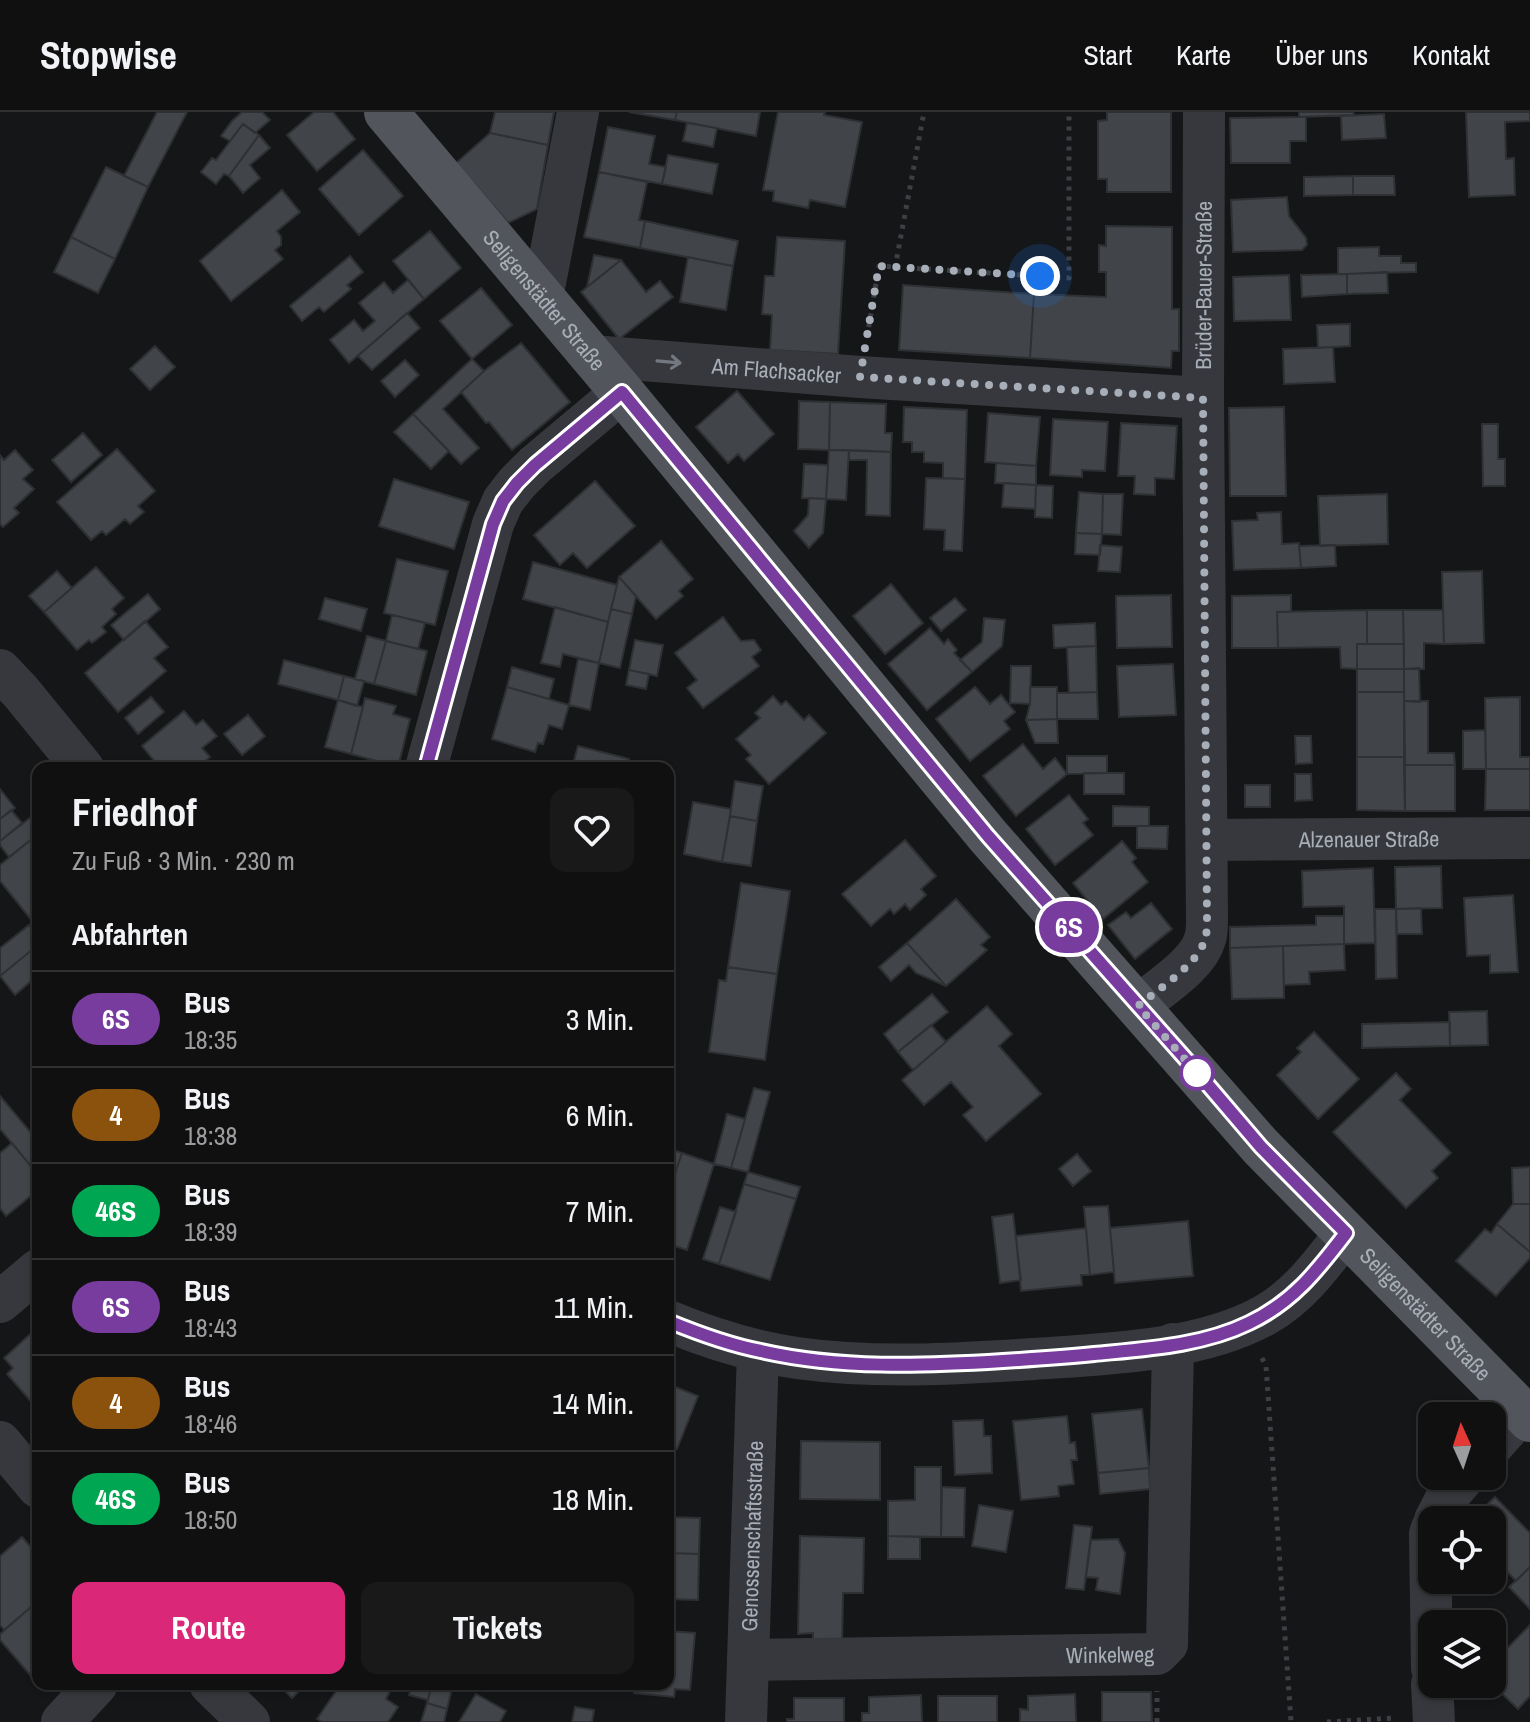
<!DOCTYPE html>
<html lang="de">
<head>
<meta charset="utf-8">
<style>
  :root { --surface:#101011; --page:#19191a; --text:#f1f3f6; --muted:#9c9d9f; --line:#303031; --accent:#db2777 }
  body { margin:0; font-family:"Archivo Narrow",sans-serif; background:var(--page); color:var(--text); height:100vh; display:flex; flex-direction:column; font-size:30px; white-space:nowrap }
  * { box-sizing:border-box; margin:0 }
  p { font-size:26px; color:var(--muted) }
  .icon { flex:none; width:44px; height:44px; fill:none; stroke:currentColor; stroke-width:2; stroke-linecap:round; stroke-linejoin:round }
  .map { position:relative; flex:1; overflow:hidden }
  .details { position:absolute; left:32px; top:650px; width:642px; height:928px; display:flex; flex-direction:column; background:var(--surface); border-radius:16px; box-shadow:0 2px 6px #0004,0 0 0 2px var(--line) }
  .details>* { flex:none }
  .badge { padding:0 16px; border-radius:26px; font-size:28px; line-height:52px }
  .needle { width:52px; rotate:357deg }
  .tools { position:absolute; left:1418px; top:1290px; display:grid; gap:16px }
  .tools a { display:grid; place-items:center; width:88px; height:88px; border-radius:16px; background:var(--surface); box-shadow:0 2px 6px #0004,0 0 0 2px var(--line); font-size:40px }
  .you { position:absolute; width:40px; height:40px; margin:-20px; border:6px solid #fff; border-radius:50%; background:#1a73e8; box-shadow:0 0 0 12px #1a73e833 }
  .map>.badge { position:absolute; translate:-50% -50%; box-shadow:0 0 0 4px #fff }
  h2 { padding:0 40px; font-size:30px; line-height:72px }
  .round { display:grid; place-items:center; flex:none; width:84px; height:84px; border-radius:16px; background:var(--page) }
  .head { display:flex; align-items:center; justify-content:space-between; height:136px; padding:0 40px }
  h1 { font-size:38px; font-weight:700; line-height:60px }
  .action { display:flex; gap:16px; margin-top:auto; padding:16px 40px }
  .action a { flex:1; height:92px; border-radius:16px; background:var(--accent); color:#fff; font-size:32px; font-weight:700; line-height:92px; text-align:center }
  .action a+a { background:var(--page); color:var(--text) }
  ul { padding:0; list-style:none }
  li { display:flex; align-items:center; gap:24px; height:96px; padding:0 40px; border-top:2px solid var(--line) }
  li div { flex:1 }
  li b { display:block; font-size:30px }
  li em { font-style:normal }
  li .badge { min-width:88px; font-weight:700; text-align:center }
  header { display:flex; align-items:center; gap:48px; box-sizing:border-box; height:112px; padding:0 40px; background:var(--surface); border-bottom:2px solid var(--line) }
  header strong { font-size:38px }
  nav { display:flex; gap:44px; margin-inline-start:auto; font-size:28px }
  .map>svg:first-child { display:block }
</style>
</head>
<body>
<header>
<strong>Stopwise</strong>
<nav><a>Start</a><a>Karte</a><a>Über uns</a><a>Kontakt</a></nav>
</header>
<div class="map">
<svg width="1530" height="1610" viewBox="0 0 1530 1610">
  <rect width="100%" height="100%" fill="#151617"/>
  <path fill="#414448" stroke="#2f3034" stroke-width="2" d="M157,0H187L148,75L124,64Z
    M242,0H262L270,8L255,21L243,12L230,29L221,24L232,9Z
    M314,0H333L355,27L317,59L287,23Z
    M495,0H554L548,33L490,21Z
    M629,0H677L675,8Z
    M677,0H760L756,24L675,8Z
    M778,0H825L824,3L862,10L845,95L810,88L808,96L773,89L774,79L763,78Z
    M1107,0H1171V80H1107V67H1098V9L1107,8Z
    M1299,0H1353L1354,3L1299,5Z
    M1466,0H1530V9L1505,10L1506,47L1514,46L1515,83L1469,85Z
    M1384,2L1386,26L1342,28L1341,4Z
    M1299,5H1306V29H1290V51H1231L1230,6Z
    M687,11L717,16L713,35L683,29Z
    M243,12L259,23L229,64L224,62L216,72L201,60L212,46L216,48Z
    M608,15L655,24L649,52L666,55L662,72L599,60Z
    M490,21L548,33L537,97L508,111L456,51Z
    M259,23L270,36L250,53L260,66L243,81L229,64Z
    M363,38L403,84L359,123L319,77Z
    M668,43L718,52L712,82L662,72Z
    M106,55L148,75L115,147L71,125Z
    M599,60L647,70L639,108L645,109L640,136L584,125Z
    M1353,64H1394L1395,83H1353Z
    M1353,64V83L1304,84V65Z
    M282,78L300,100L277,119L281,125V133L275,138L283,147L231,189L200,149Z
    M1287,85L1289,104L1306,126L1307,133L1302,138L1233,140L1231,88Z
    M645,109L738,129L733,154L640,136Z
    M1106,114L1172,115V197H1179V239H1172L1171,256L1030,246L1034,182L1106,185V160H1099V133L1106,134Z
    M430,119L461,156L424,187L393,149Z
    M71,125L115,147L98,181L54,160Z
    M777,125L845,129L838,242L770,238L772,203L762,202L765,164H774Z
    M1379,135V144H1401V151H1416V160L1338,162V136Z
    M594,143L621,148L587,175Z
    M350,144L363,160L347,173L351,177L324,200L319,195L302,209L290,194Z
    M688,145L733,154L726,198L680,190Z
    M621,148L646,180L660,169L673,185L619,227L581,180Z
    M1387,160L1388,181L1347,182V162Z
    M1347,162V182L1302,185L1301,163Z
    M1289,163L1291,208L1234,209L1233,165Z
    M408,168L424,187L349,251L330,228L354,208L363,219L375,209L359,191L384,170L393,181Z
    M903,173L1034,182L1030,246L899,238Z
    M481,176L512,213L472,247L440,209Z
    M407,201L420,216L372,258L358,244Z
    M1350,212V234L1318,236L1317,213Z
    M521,231L570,290L512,338L489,310L486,311L461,280L484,259Z
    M155,234L175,255L150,278L130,257Z
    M1333,235L1335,270L1284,272L1283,237Z
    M472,247L484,259L443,297L479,336L461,352L413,302Z
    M405,248L419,263L395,285L381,269Z
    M737,279L774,322L744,349L738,342L728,351L696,315Z
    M799,289L830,290L829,338L798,337Z
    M830,290L886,292L885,321H892L891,340L829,338Z
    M904,295L967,298L965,367L943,366V351L924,350V340H912V330H903Z
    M1284,295L1286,384H1230L1229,296Z
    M988,301L1040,305L1036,354L985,350Z
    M413,302L449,339L431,357L394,320Z
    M1053,307L1108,310L1105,359L1082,358V365L1050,363Z
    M1121,311L1177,314L1174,367L1155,366V383L1134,382L1135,364H1118Z
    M1482,312H1498V347H1505V374H1483Z
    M83,321L102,343L71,370L52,348Z
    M117,337L155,379L138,394L144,400L130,412L125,407L106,423L102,419L91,428L57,390Z
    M15,338L33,358L23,367L34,377L14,396L19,401L3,415L0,412V343L4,348Z
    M829,338H849L846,388L826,387Z
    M849,338L891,340L890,404L866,403L867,348H849Z
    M996,351L1036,354V373L995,371Z
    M804,352L828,353L826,387L802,386Z
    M926,366L965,367L962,439L944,438L945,418L924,417Z
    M394,367L469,390L454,437L379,414Z
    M595,369L635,414L587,456L573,441L560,453L534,423Z
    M1004,371L1036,373L1035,397L1002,395Z
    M1036,373L1053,374L1052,406L1035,405Z
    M1079,380L1103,382L1102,422L1076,421Z
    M1103,382H1123L1121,423L1102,422Z
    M1387,382L1388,432L1320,434L1318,384Z
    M809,386L826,387L823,421L809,436L794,419L808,403Z
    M1281,400L1282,432L1299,431L1301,456L1234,458L1232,409L1258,408L1257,401Z
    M1076,421L1102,422L1100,443L1075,442Z
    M661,429L693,467L679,479L683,484L656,507L619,465Z
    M1100,433L1122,435L1120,460L1098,459Z
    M1335,433L1336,454L1301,456L1299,434Z
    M397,447L448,459L435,513L384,501Z
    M533,450L617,473L608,510L523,487Z
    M96,455L124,486L112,497L116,502L102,515L106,520L92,531L89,528L77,538L44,500Z
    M57,459L72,476L44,500L29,484Z
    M1482,459L1484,531L1444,532L1442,460Z
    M619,465L636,484L632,502L611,497Z
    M891,472L923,511L885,542L853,504Z
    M148,482L160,497L124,528L111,513Z
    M1171,483L1172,535L1117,536L1116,484Z
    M1291,483V500H1277L1278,536H1232V484Z
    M325,486L367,497L361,519L319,507Z
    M955,486L966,498L941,519L930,506Z
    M555,495L608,510L599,551L563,542L560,555L541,551Z
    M611,497L632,502L620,556L599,551Z
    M1367,498H1403L1404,532H1367Z
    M1367,498V532H1357V557L1341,556L1340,535L1278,536L1277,500Z
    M1403,498H1443L1444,532L1424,531V557H1404Z
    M392,503L425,511L418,537L386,529Z
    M723,505L741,529L754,528L761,538L752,545L759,554L703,596L687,576L697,568L675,541Z
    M984,506L1005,508L1002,534L972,560L960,548L982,530Z
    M145,509L168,535L154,546L166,559L118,600L85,561Z
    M1095,511L1096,534L1054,536L1053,513Z
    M930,516L944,532L948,527L957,538L954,541L972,560L927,598L888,552Z
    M367,524L386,529L374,572L355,567Z
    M635,528L663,533L657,564L629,558Z
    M386,529L427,539L416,583L374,572Z
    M1357,532H1404V557H1357Z
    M1096,534L1097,580L1069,581L1067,535Z
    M578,547L599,551L590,598L569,593Z
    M284,548L344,564L338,588L278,572Z
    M1173,552L1176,603L1119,605L1117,554Z
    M1011,554H1031L1030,592L1010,591Z
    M512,555L554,567L549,587L507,575Z
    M1419,556L1420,590L1404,589V557Z
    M1357,557H1404V580H1357Z
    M629,558L649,562L646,577L626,573Z
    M344,564L364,569L357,594L338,588Z
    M507,575L569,593L562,617L549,613L543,632L538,631L535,640L492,627Z
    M975,575L990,592L1001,583L1015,600L1004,609L1010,617L970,649L936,607Z
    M1030,575H1057V607L1026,608L1030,592Z
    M1097,580L1098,607H1057V581Z
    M1357,580H1404L1405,645H1357Z
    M773,584L781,593L786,589L804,608L809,603L826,621L769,672L746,647L751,643L736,627L760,606L755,601Z
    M151,585L164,600L138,622L125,606Z
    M1520,585V645H1530V657H1486L1485,586Z
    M365,586L396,594L393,602L410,607L398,655L351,642Z
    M338,588L363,595L351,642L325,635Z
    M1404,589H1428V641H1454L1455,653H1404Z
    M184,599L196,613L203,608L217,624L202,636L210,645L197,656H160L142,634Z
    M248,603L265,624L242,643L224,622Z
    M1057,607L1058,631H1035L1026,608Z
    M1485,618L1486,657H1463V619Z
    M1295,624H1311L1312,651L1296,652Z
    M1023,632L1043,657L1055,646L1067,662L1016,704L983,664Z
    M578,634L629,647L626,656H572Z
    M1067,644H1107V661L1067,662Z
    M1357,645H1405V699L1357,698Z
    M1404,653H1455V699H1405Z
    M1486,657H1530V698H1485Z
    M1084,661H1124V682H1084Z
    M1295,662H1311L1312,688L1295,689Z
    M735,669L763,674L757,709L730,704Z
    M1245,673H1270V695H1245Z
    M0,677L15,696L0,707Z
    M1069,683L1088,707L1083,711L1093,723L1055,753L1026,717Z
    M693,690L731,697L722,750L684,742Z
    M1113,694L1149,695V714H1113Z
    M11,698L22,711L0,729V707Z
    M730,704L757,709L751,754L722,750Z
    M30,706L38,716V722L9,745L0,733V729Z
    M1137,714H1168L1167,737L1137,736Z
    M38,722V806L33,810L0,769V753Z
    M905,728L936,764L921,777L926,783L910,798L905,792L894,802L890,797L871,814L842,782Z
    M1122,729L1136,746L1132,750L1148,770L1103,807L1073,771Z
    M1441,754L1442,796L1396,797L1395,755Z
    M1373,756L1375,831L1344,832V794L1303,795L1302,759Z
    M741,771L790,779L777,862L728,855Z
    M1513,783L1518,860L1490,861V843L1467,844L1464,786Z
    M956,787L990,825L981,833L987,838L946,874L907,831Z
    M1151,791L1172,817L1135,847L1108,813L1126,800L1131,806Z
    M1421,796L1422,822H1397L1396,797Z
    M1375,797H1396L1397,866L1376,867Z
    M1316,804H1344V832L1230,836V815L1316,813Z
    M29,813L38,825V833L0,864V836Z
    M907,831L946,874L916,861L909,853L891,869L879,855Z
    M1344,832L1345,858L1309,860L1310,872L1284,873L1283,834Z
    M38,833V863L15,883L0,864Z
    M1283,834L1284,886L1232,887L1230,836Z
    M728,855L777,862L765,948L709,940L719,868L726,869Z
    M932,882L948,900L898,940L884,922Z
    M987,894L1012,922L999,934L1041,982L986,1029L963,1003L973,995L951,970L924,993L902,968Z
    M1487,899L1488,933L1450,934L1449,900Z
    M1450,910V934L1362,936V912Z
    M931,913L946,930L913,958L898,940Z
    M1314,920L1359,967L1318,1007L1277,963L1301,940L1297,936Z
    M1396,961L1411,977L1400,988L1451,1041L1432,1059L1438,1066L1406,1096L1333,1020Z
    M754,976L770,980L748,1060L731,1056Z
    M0,984L38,1029V1055L34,1058L0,1017Z
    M727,1002L745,1007L731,1056L714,1052Z
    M12,1031L38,1063V1078L6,1104L0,1096V1041Z
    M668,1036L682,1041L671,1073L668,1072Z
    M682,1041L714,1052L687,1138L668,1132V1072L671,1073Z
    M1077,1042L1091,1059L1073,1074L1059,1057Z
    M1530,1055V1092H1513L1512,1056Z
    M748,1060L800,1075L796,1087L744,1072Z
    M744,1072L796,1087L770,1168L719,1152Z
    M1513,1092H1530V1140L1497,1112Z
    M1108,1094L1114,1160L1090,1163L1084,1095Z
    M720,1095L736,1100L719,1152L703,1147Z
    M1013,1102L1021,1168L1000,1171L992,1105Z
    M1188,1109L1193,1164L1115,1171L1110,1116Z
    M1497,1112L1530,1140V1146L1496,1184L1456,1149L1485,1117L1491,1121Z
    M1086,1116L1090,1163H1081L1082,1173L1021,1179L1016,1124Z
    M38,1215V1289L34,1293L7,1262L13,1256L4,1246Z
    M668,1272L698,1284L677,1337L668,1333Z
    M1142,1297L1149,1356L1098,1361L1092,1302Z
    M1067,1304L1070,1331L1075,1330L1077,1348H1071L1074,1372L1058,1374L1059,1384L1021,1388L1013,1309Z
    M983,1308L984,1324H991L992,1361L955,1363L953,1309Z
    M801,1329L880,1330V1388L800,1387Z
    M915,1355H941V1425L888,1424V1389L915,1388Z
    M1149,1356L1150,1377L1100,1382L1098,1361Z
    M942,1375L965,1376L964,1425H941Z
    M1495,1385L1530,1421V1455L1516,1469L1492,1444V1408H1472Z
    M979,1393L1013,1399L1006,1440L972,1434Z
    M668,1405L700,1406L699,1442L668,1441Z
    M1074,1413L1092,1415L1084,1478L1066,1476Z
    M800,1424L864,1426L863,1481H843L842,1531L813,1530V1521L798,1522Z
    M888,1424L920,1425V1447H888Z
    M22,1425L38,1443V1458L35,1460L38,1463V1489L4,1518L0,1513V1444Z
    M1118,1427L1125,1441L1120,1482L1096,1478L1098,1466L1086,1465L1091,1428Z
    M668,1441L699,1442L698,1488L668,1487Z
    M1530,1455V1497L1509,1475Z
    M38,1489V1560L32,1565L0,1528V1522Z
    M1530,1513V1584L1518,1597L1492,1572V1552Z
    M668,1519L695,1521L690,1578L675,1577L674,1585L634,1581L635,1575L626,1574V1572H668Z
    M278,1572H306L292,1586Z
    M341,1572H394L386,1587L398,1595L388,1610H322L317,1607Z
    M412,1572H432L428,1588L409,1583Z
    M432,1572H453L447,1597L427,1591Z
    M1102,1580H1151L1152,1610H1102Z
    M476,1582L506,1599L500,1610H459Z
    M1075,1582L1076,1610H1020V1597L1028,1598V1584Z
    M921,1583L922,1610H862V1601H869V1585Z
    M938,1584H997V1610H938Z
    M794,1586H844V1610H787V1607H794Z
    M427,1591L447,1597L444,1610H421Z
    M575,1595L594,1598L592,1610H572Z"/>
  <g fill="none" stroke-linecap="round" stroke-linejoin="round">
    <path stroke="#3c3f44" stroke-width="5" stroke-dasharray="4 6" stroke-linecap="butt" d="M895,156L924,0
      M867,225L879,154L1069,166V0
      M1262,1246L1266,1254L1291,1610
      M1157,1610V1579
      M1327,1610L1394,1606"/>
    <g stroke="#36383d" stroke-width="42">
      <path d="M542,186L578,0"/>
      <path id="s1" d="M591,244L860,265L1203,286"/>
      <path d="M0,558L20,579L83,656"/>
      <path d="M426,656L493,412L503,389L517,371L535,353L622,280"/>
      <path id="s2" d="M1207,728L1530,726"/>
      <path id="s3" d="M1138,894C1158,877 1198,853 1205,827C1207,821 1207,814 1207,808L1203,286L1204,0"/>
      <path d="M0,1190L38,1158"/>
      <path d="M668,1209C709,1226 753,1240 797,1246C875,1257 955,1252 1034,1247C1106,1242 1201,1239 1265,1203C1300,1183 1322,1152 1346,1121"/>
      <path d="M0,1330L38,1375"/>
      <path d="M1492,1334L1522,1300"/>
      <path d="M1435,1408L1447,1385L1465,1364"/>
      <path d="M1432,1416L1430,1422L1432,1556"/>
      <path id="s4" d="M748,1548L1157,1542L1167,1532L1173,1232"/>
      <path d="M210,1572L249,1610"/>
      <path d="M1432,1572L1434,1610"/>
      <path d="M62,1610L97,1572"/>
      <path id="s5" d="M746,1610L758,1239"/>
    </g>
    <path stroke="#52565c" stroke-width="44" id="s6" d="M386,0L622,280L988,724L1261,1035L1530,1308"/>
  </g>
  <defs><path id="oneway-shaft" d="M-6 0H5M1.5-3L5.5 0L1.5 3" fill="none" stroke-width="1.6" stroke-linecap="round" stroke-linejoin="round" transform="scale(2)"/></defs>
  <use stroke="#747981" href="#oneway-shaft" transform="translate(669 250) rotate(5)"/>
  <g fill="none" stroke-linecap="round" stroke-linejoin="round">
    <g stroke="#fff" stroke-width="18">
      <path id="line" d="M426,656L493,412L503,389L517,371L535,353L622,280L988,724L1191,953L1261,1035L1346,1121C1317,1159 1293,1190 1249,1211C1202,1234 1145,1237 1094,1242C1064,1245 1034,1247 1003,1249C923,1254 840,1257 761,1239C730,1233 697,1221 668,1209"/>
    </g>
    <use href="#line" stroke="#783c9f" stroke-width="12"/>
    <path stroke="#a7aeb8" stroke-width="8" stroke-dasharray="0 14.4" d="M1040,164L879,154L860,265L1203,286L1207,808C1207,814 1207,821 1205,827C1198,853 1158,877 1138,894L1197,961"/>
  </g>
  <circle fill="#fff" stroke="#783c9f" stroke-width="4" cx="1197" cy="961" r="16"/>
  <g text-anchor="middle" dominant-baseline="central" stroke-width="6" stroke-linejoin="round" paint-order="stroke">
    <g font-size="22" fill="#a7aeb8" stroke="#101112">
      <text stroke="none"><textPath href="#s3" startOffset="750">Brüder-Bauer-Straße</textPath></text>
      <text stroke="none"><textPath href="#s6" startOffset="246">Seligenstädter Straße</textPath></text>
      <text stroke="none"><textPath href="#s1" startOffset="186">Am Flachsacker</textPath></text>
      <text stroke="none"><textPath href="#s2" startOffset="162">Alzenauer Straße</textPath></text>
      <text stroke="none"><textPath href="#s6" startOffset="1590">Seligenstädter Straße</textPath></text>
      <text stroke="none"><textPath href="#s5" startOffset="186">Genossenschaftsstraße</textPath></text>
      <text stroke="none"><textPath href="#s4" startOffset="362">Winkelweg</textPath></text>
    </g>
  </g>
</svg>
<div class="tools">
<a><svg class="needle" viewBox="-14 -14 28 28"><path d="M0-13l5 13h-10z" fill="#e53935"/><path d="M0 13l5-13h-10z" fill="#9c9d9f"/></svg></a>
<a><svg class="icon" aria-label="locate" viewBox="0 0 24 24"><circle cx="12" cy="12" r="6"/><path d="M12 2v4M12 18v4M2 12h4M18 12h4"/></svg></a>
<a><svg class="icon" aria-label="layers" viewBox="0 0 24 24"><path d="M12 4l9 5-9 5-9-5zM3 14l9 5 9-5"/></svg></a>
</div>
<div class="you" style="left:1040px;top:164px"></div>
<b class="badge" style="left:1069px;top:815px;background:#783c9f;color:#fff">6S</b>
<section class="details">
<div class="head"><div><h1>Friedhof</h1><p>Zu Fuß · 3 Min. · 230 m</p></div><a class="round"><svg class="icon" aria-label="heart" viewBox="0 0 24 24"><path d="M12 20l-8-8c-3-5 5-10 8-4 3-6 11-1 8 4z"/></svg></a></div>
<h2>Abfahrten</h2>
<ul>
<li><span class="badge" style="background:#783c9f;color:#fff">6S</span><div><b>Bus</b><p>18:35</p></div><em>3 Min.</em></li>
<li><span class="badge" style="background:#8a520c;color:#fff">4</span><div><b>Bus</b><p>18:38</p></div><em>6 Min.</em></li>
<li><span class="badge" style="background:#00a651;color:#fff">46S</span><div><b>Bus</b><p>18:39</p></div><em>7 Min.</em></li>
<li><span class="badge" style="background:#783c9f;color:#fff">6S</span><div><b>Bus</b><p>18:43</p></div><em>11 Min.</em></li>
<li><span class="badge" style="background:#8a520c;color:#fff">4</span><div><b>Bus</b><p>18:46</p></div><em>14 Min.</em></li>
<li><span class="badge" style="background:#00a651;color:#fff">46S</span><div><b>Bus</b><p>18:50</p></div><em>18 Min.</em></li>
</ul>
<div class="action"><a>Route</a><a>Tickets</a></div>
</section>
</div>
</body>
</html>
